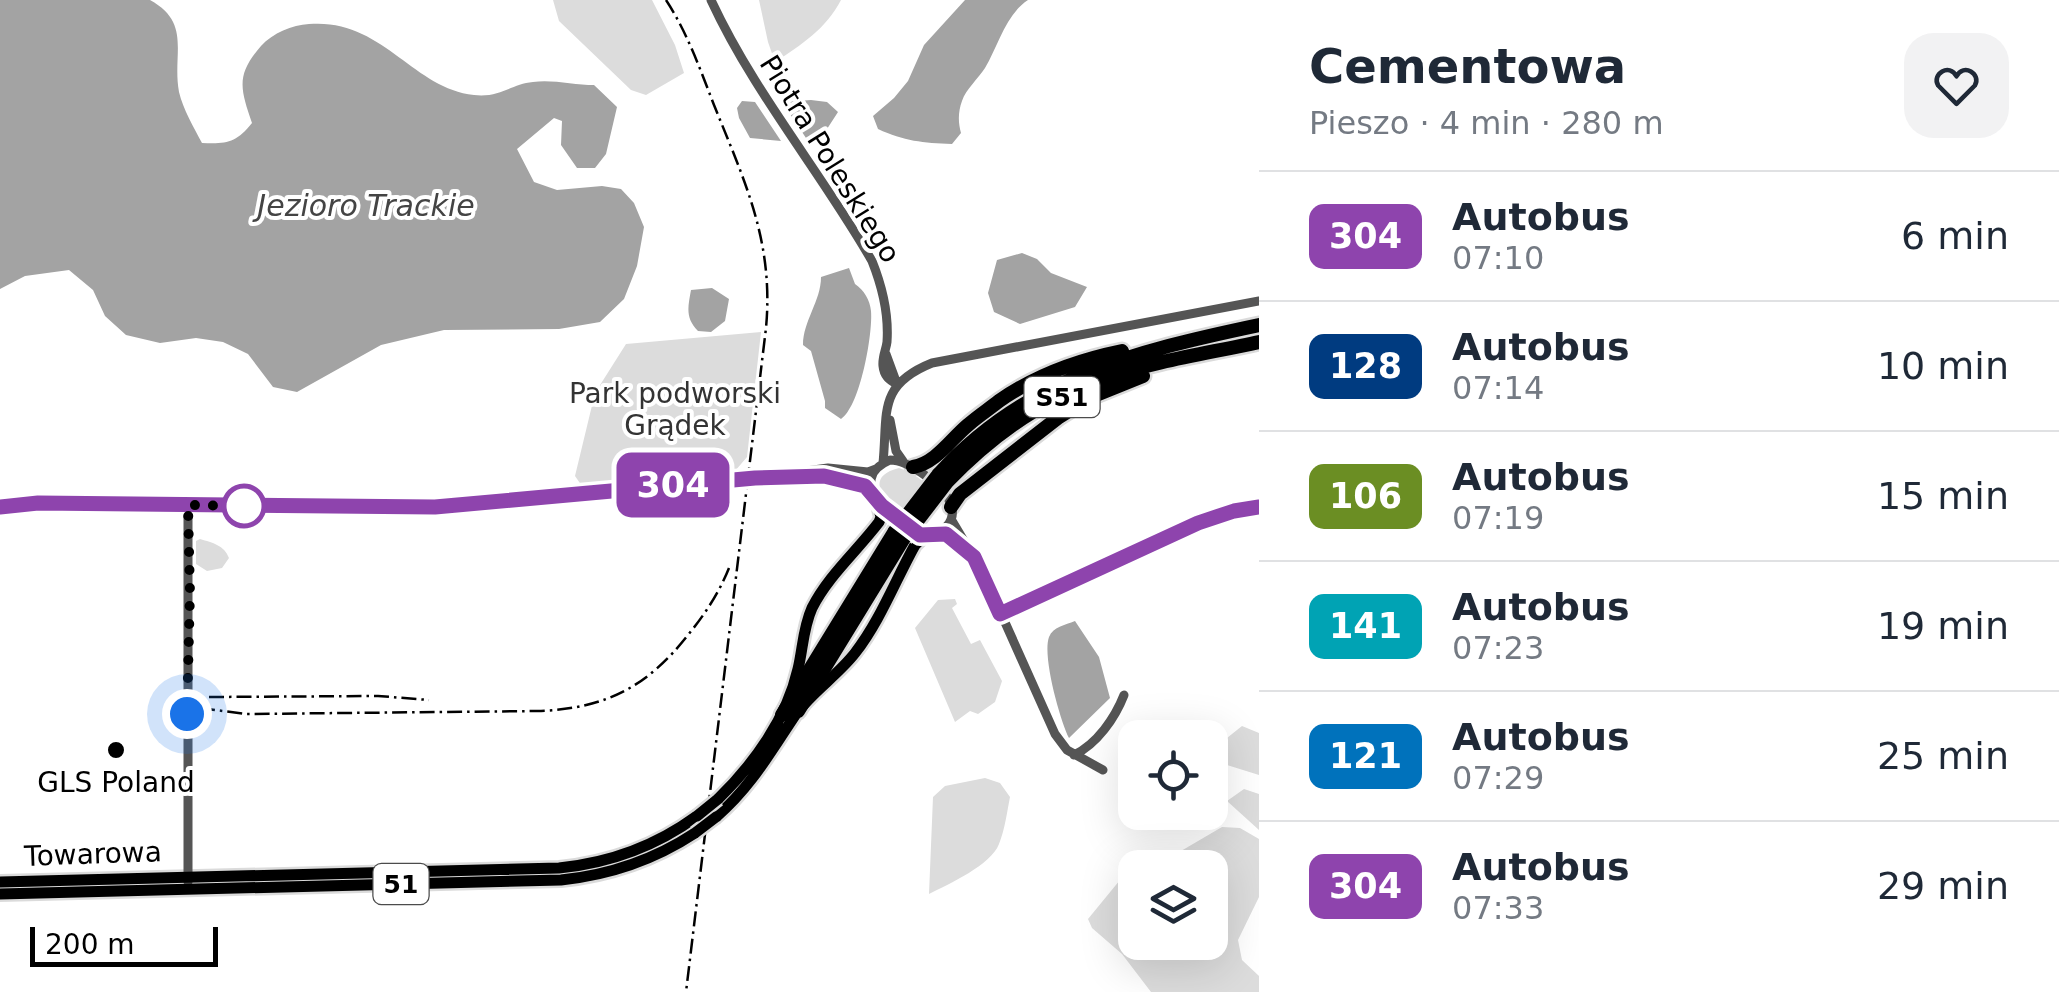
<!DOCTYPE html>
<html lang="pl">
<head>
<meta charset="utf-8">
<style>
  :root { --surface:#fff; --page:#f2f2f3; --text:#1f2937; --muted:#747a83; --line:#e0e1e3 }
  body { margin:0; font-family:"DejaVu Sans",sans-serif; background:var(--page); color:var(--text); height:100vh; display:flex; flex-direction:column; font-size:38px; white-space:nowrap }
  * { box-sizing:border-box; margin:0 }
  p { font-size:32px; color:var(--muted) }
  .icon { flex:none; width:55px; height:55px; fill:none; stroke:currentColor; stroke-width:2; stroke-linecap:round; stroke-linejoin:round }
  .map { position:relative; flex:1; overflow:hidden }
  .sheet { display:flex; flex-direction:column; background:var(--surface); width:800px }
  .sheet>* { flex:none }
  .badge { padding:0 20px; border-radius:15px; font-size:35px; line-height:65px }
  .buttons { position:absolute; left:1118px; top:720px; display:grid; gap:20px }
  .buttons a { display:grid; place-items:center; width:110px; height:110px; border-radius:20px; background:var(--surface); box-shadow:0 10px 40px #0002; font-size:50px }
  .scale { position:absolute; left:30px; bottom:25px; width:188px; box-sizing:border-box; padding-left:10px; border:5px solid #000; border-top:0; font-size:28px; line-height:35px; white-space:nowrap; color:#000; -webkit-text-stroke:8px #fff; paint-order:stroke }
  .you { position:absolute; width:50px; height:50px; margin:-25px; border:8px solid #fff; border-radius:50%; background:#1a73e8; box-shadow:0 0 0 15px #1a73e833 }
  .map>.badge { position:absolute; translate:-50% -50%; box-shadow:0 0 0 5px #fff }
  .round { display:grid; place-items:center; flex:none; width:105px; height:105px; border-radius:30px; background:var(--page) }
  .summary { display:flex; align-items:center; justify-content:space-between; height:170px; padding:0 50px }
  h1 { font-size:48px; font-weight:700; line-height:75px }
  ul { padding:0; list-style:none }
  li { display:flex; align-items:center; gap:30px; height:130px; padding:0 50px; border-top:2px solid var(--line) }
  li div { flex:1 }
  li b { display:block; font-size:38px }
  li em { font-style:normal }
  li .badge { min-width:110px; font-weight:700; text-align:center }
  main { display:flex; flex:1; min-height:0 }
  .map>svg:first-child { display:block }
</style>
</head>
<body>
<main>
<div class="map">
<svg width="1259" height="992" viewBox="0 0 1259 992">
  <rect width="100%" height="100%" fill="#fff"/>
  <path fill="#dcdcdc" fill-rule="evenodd" d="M553,0H652L675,45L684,73L646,95L631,90L559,21Z
    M759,0H841C826,29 801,45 775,62L768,42Z
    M761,332L747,457L735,471L584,489L575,476L595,393L626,344Z
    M899,468L910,472L923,481L899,513C881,498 866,476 899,468Z
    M200,539C213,543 224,545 229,558L222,568L207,571L196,564V541Z
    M955,599L957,604L952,608L971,644L980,640L1002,681L995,702L978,714L970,711L955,722L915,628L938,600Z
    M1242,726L1259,733V775L1227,765L1212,750Z
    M985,778L1000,783L1010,797C1007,812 1005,829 999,844C991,865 949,884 929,894L933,797L945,786Z
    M1244,789L1259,794V830L1227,801Z
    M1222,827L1240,828L1259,839V897L1238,940L1242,960L1259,976V992H1151L1122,954L1092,928L1088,919L1129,869L1169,858ZM1135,868H1210V942H1135Z"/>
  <path fill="#a3a3a3" d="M0,0H150C192,23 172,54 179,92C183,109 194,128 202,143C227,144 236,143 252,123C240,88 236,75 261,46C273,33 292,25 309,24C382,18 412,88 474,95C500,98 511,84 533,82C551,79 575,85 594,85L617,107L606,154L595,168H577L561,145L562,121L554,118L517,149L534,182L557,190L602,186L621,189L634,203L644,227L637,266L624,299L600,322L559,329L444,330L381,345L297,392L273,387L248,354L223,342L196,338L160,343L126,335L105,316L93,290L69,270L25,276L0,289Z
    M965,0H1028C1006,14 998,46 985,68C978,79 966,89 962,101C958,112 958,122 961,133L952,144C923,143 904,141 878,129L873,116L894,98L908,81L924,45Z
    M811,100L827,102L838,112L827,129L806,138L782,102Z
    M742,101L755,102L781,141L750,138L739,118L737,108Z
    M1022,253L1037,259L1051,273L1087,287L1075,307L1020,324L994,312L988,293L997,260Z
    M849,268L855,284C864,290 870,300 871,311C873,334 860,407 841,419L825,408V401L811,351L803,345C803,321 821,301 821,277Z
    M712,288L729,299L725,321L711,332L698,331C685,318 688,307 691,290Z
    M1075,621L1099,657L1110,698L1069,738C1060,720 1042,656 1049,637C1053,627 1065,625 1075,621Z"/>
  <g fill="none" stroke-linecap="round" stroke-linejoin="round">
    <g stroke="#dbdbdb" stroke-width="16">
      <path id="major" d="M718,799C754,764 787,718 798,669C803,648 803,628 812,608C828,576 857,551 879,522L881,517L877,501
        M716,817C751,787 771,751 796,714C813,691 838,675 855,653C880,621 895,581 915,545L925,535
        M0,882L559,868C610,863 656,846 697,816
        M0,894L561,880C610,875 654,860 695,833"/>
    </g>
    <g stroke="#dbdbdb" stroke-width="19">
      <path id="highway" d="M913,467C936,463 951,439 968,425C978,416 989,409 999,401C1036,375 1078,360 1122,351
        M938,475C1025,378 1136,351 1259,325
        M947,482C992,435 1045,397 1108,377C1156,361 1209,353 1259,342
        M951,507L960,494L1059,417L1091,397L1143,376
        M798,711L904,538
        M782,715L895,531"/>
    </g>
    <path stroke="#555" stroke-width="9" d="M711,0C754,93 821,172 872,261C882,286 889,313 887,342C886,350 882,357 883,366C884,376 889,380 897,384
      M886,354L897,384
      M890,420L896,451L903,461
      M890,460C908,460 941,484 949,500C960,522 941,536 921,535C897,521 842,481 890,460Z
      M883,463C888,413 877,385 932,363L1259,301
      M798,477C823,476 854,474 873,493
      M0,507L54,503L435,507L755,478L828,468L868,472L876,469
      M951,519L982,571L1055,734L1067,750L1103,770
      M940,533L953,539L971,556
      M1000,614L1198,523L1234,511L1259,507
      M1074,755C1097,744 1115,718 1124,695
      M188,882V505"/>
    <use href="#major" stroke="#000" stroke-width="11"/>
    <use href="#highway" stroke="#000" stroke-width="14"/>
    <path stroke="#000" stroke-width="2.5" stroke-dasharray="15 5 2.5 5" stroke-linecap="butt" d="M666,0C687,32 700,69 714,105C745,182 774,242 766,328L686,992
      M209,697L378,696L429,700
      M200,708L246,714L541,711C607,708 648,686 688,635C705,614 719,593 729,568"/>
    <g stroke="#dbdbdb" stroke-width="16" stroke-linecap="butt">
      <path id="major-bridge" d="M697,816L718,799
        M695,833L716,817"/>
    </g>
    <g stroke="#dbdbdb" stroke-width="19" stroke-linecap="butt">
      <path id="highway-bridge" d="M895,531L938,475
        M904,538L947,482"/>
    </g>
    <use href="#major-bridge" stroke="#000" stroke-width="11"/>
    <use href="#highway-bridge" stroke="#000" stroke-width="14"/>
  </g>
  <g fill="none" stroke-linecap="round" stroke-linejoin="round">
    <g stroke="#fff" stroke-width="22">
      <path id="line" d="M0,507L38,503L435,507L755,478L824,476L865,486L882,506L920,535L946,534L974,557L1000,614L1198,523L1234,511L1259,507"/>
    </g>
    <use href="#line" stroke="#8e44ad" stroke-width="15"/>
    <path stroke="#000" stroke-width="10" stroke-dasharray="0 18" d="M187,714L190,593L188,505L244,506"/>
  </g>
  <circle fill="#fff" stroke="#8e44ad" stroke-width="5" cx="244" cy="506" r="20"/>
  <circle fill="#000" stroke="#fff" stroke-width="4" cx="116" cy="750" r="10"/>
  <g text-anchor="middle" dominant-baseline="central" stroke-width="8" stroke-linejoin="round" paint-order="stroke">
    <g fill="#fff" stroke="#4c4c4c" stroke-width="2.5">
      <rect x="1024.5" y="377" width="75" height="40" rx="8"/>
      <rect x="373.5" y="864" width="55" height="40" rx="8"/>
    </g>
    <g font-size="25" font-weight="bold" fill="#000">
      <text x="1062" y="397">S51</text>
      <text x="401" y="884">51</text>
    </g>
    <g font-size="28" fill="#000" stroke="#fff">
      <text transform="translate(830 159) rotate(58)">Piotra Poleskiego</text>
      <text transform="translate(93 854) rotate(-2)">Towarowa</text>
    </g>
    <g font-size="28" fill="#333" stroke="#fff">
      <text x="675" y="393">Park podworski<tspan x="675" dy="32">Grądek</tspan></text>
    </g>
    <g font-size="28" fill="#000" stroke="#fff">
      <text x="116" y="782">GLS Poland</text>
    </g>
    <g font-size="30" font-style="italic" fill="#444" stroke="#fff">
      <text x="366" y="205">Jezioro Trackie</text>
    </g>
  </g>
</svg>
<div class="buttons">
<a><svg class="icon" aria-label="locate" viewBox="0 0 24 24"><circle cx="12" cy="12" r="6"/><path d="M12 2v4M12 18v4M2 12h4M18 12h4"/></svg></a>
<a><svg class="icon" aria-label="layers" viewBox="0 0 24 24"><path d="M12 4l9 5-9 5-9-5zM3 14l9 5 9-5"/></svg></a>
</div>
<div class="scale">200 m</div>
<div class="you" style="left:187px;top:714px"></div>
<b class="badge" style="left:673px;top:485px;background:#8e44ad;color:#fff">304</b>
</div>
<section class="sheet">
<div class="summary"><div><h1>Cementowa</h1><p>Pieszo · 4 min · 280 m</p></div><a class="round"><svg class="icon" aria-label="heart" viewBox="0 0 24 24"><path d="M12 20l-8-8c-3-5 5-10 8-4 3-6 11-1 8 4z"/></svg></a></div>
<ul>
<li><span class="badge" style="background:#8e44ad;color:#fff">304</span><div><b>Autobus</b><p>07:10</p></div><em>6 min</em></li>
<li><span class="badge" style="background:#003b80;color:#fff">128</span><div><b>Autobus</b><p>07:14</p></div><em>10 min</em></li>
<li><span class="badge" style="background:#6b8e23;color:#fff">106</span><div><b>Autobus</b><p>07:19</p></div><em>15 min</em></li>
<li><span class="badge" style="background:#00a3b4;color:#fff">141</span><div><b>Autobus</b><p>07:23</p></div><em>19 min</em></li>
<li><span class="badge" style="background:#0072bc;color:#fff">121</span><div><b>Autobus</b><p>07:29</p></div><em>25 min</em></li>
<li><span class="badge" style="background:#8e44ad;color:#fff">304</span><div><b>Autobus</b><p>07:33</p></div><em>29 min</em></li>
</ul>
</section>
</main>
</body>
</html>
